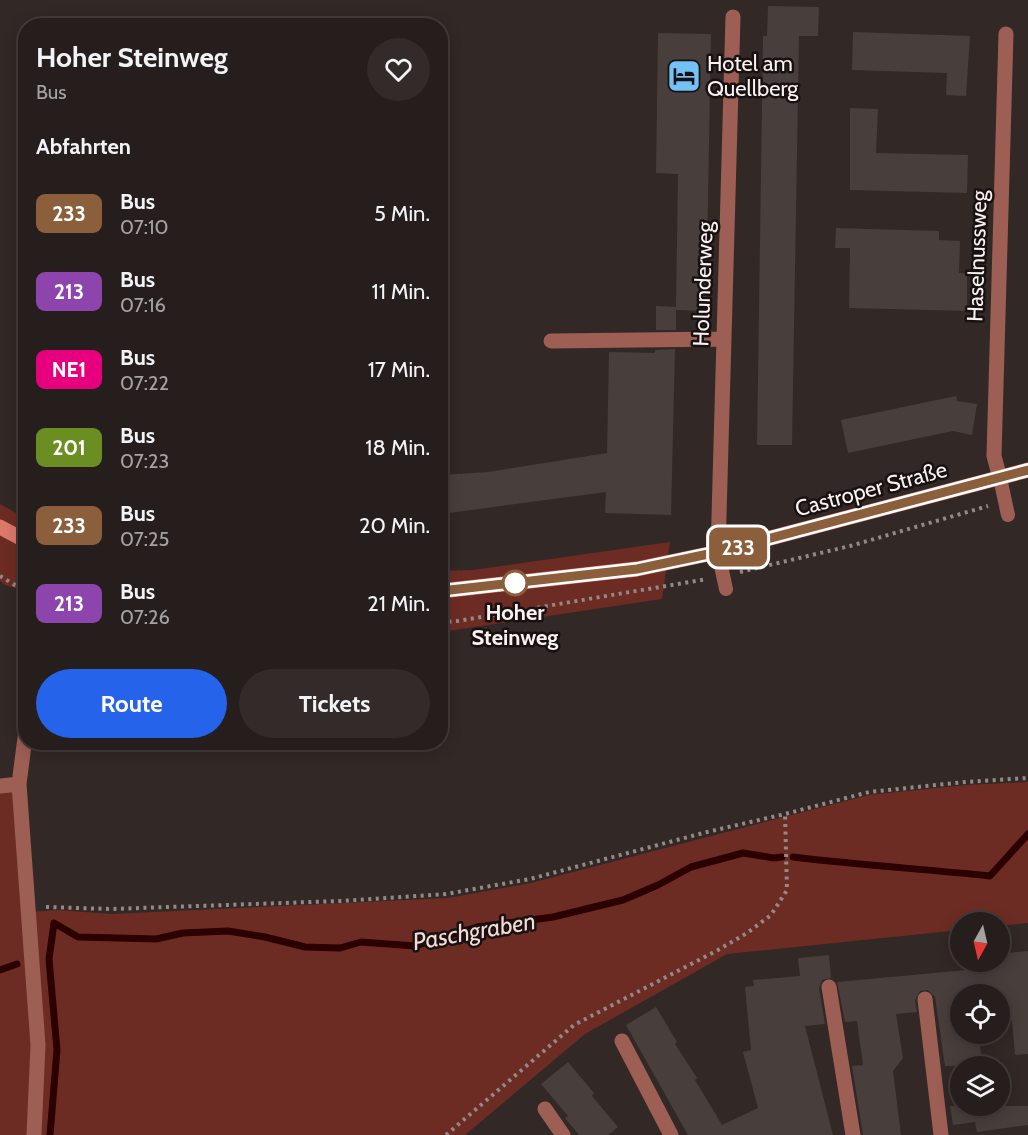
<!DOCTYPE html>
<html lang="de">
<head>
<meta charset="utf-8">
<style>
  :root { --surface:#261e1c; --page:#322b29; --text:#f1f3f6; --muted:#a4a2a3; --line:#423c3b; --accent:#2563eb }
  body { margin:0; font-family:Cabin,sans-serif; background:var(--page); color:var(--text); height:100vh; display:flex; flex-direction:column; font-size:22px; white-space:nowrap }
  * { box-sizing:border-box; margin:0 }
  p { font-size:20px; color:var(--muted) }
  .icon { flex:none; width:33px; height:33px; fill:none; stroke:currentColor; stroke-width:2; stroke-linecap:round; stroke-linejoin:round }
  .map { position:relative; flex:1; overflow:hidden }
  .details { position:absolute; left:18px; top:18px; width:430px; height:732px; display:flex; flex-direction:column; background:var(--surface); border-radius:24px; box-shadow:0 3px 15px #0003,0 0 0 2px var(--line) }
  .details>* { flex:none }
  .badge { padding:0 12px; border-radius:9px; font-size:21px; line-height:39px }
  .needle { width:39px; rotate:188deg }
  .controls { position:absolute; left:950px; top:912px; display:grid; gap:12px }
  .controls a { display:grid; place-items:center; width:60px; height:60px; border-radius:50%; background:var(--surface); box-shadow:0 3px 15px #0003,0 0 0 2px var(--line); font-size:30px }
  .map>.badge { position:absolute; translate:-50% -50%; box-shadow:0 0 0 3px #fff }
  h2 { padding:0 18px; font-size:22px; line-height:54px }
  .round { display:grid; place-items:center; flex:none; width:63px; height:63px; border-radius:32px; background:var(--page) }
  .head { display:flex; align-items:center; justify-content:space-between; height:102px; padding:0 18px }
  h1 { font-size:28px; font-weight:700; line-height:45px }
  .primary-button { display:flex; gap:12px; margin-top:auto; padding:12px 18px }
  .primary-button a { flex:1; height:69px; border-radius:36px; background:var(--accent); color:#fff; font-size:24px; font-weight:700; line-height:69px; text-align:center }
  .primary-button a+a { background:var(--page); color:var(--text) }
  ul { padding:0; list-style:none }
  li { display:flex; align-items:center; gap:18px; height:78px; padding:0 18px }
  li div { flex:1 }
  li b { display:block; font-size:22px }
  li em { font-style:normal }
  li .badge { min-width:66px; font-weight:700; text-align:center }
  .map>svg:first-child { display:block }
</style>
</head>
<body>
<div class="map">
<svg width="1028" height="1135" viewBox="0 0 1028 1135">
  <rect width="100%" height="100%" fill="#322826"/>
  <path fill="#6d2c23" d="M0,504L25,518V591L5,585L0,581Z
    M670,542L662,599L441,632V571L473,570Z
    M1028,782V923L999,926V922H960V930L727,954L585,1034L465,1135H38L33,912L56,910L112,914L448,898L531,883L869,795L966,785Z
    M17,786L34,1045L31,1135H0V788Z"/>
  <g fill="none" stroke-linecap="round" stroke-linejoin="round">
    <path stroke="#2d0000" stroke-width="7" d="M793,857C859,865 924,869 990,876L1028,834
      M0,970L17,964
      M50,1135L57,1050L49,959L54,923L78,937L156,939L183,933L228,931L265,937L305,947L340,948L361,942L415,946L477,927L553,917L623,900L658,885L691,867L743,853L774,858L782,857"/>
  </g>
  <path fill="#483e3c" d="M768,6L819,7L818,36H799L792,445H757L763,36H767Z
    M853,32L970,36L966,96L946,95L947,73L852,70Z
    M658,33L711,34L706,311L676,310V330H656V306L676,307L678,174L656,173Z
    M850,108L878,109L876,153L968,155L967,193L850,190Z
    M836,228L939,231V240L960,241L959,273H967V311L849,308L850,248H835Z
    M675,349L671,515L605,513L606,492L441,514V475L488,472L607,453L609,352L655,353V350Z
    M956,396L957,401L977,404L972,435L953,431L848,453L841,420Z
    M1028,951V1054L1015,1055L1012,1020L999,1021V994H960V1034H978L983,1066H945L935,997L928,990L920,991L915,1000L917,1012L896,1014L903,1058L893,1071L901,1135H863L852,1066L863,1065L857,1021L845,1022L837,982L999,967V954Z
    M829,955L831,978L822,980L819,988L825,1024L805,1026L833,1135H688L626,1025L656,1007L677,1042L675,1044L697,1078L695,1080L722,1125L758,1108L743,1052L751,1050L745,987L754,986L753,980L800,976L798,958Z
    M568,1062L594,1093L592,1096L618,1127L608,1135H579L565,1118L568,1116L541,1084Z
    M950,1106H1028V1125L977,1132L975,1122L953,1125Z"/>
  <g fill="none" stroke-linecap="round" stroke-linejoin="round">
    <path stroke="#928a88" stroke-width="4" stroke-dasharray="3 4.5" stroke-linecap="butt" d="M740,572L850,546L988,506
      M0,576L15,585L26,588
      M441,622L458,621L707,579
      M46,907L111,909L340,901L446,894L530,879L707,832L785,814L869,792L965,782L1028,778
      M446,1135L574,1025L718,950L747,933L771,915L787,890L785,814"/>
    <path stroke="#9d5e54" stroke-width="14" d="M1000,478L1008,515
      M718,552L726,589"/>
    <path stroke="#9d5e54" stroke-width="15" d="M551,341L724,339
      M1000,478L994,456L1006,34
      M718,552L733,17
      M26,730L19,784L38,1045L34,1135
      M0,786L19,784
      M829,987L853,1135
      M925,999L941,1135
      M622,1041L671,1135
      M545,1109L563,1135"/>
    <path stroke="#dd796a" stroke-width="15" d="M0,527L26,541
      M441,591L637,569L718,552L1028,470"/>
  </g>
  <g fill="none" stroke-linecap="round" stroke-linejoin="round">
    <g stroke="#fff" stroke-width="14">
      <path id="line" d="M441,591L637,569L718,552L1028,470"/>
    </g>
    <use href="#line" stroke="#8b5e3c" stroke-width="9"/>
  </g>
  <defs>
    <g id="hotel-square" transform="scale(1.725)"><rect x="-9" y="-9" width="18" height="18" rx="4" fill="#73c1f5" stroke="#171211"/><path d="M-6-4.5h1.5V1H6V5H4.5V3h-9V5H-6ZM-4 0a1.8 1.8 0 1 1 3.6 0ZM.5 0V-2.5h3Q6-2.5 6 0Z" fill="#111"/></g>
  </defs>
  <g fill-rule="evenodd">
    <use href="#hotel-square" x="684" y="76"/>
  </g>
  <circle fill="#fff" stroke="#8b5e3c" stroke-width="3" cx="515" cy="583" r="12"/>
  <g text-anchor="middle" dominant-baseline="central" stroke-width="5" stroke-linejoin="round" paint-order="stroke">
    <g font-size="22" fill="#f9f2f1" stroke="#171211" text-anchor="start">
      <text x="707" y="63">Hotel am<tspan x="707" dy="25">Quellberg</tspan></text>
    </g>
    <g font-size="22" fill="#f9f2f1" stroke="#171211">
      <text transform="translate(977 256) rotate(-88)">Haselnussweg</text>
      <text transform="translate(703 284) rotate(-88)">Holunderweg</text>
      <text transform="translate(871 489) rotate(-15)">Castroper Straße</text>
    </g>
    <g font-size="22" font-weight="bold" fill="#f9f2f1" stroke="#171211">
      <text x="515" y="612">Hoher<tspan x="515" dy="25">Steinweg</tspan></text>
    </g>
    <g font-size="24" font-style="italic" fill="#f5dad5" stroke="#171211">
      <text transform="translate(474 931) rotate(-10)">Paschgraben</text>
    </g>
  </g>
</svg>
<div class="controls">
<a><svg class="needle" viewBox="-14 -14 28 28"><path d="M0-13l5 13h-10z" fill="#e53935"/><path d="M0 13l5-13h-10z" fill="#a4a2a3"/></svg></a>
<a><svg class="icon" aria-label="locate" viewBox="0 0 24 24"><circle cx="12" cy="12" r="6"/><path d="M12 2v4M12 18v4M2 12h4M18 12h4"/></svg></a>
<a><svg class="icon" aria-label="layers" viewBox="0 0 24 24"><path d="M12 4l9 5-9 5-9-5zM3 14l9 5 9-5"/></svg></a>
</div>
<b class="badge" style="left:738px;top:547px;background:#8b5e3c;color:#fff">233</b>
<section class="details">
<div class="head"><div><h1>Hoher Steinweg</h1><p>Bus</p></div><a class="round"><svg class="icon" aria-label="heart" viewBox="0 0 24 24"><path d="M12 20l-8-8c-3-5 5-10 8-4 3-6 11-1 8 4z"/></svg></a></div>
<h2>Abfahrten</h2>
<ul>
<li><span class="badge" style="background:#8b5e3c;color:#fff">233</span><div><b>Bus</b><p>07:10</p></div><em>5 Min.</em></li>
<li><span class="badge" style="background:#8e44ad;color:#fff">213</span><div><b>Bus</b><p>07:16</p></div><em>11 Min.</em></li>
<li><span class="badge" style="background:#e6007e;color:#fff">NE1</span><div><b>Bus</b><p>07:22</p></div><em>17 Min.</em></li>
<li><span class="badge" style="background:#6b8e23;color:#fff">201</span><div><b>Bus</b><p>07:23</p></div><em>18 Min.</em></li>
<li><span class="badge" style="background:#8b5e3c;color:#fff">233</span><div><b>Bus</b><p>07:25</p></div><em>20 Min.</em></li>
<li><span class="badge" style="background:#8e44ad;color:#fff">213</span><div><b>Bus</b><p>07:26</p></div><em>21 Min.</em></li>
</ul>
<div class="primary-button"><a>Route</a><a>Tickets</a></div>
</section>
</div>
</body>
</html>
